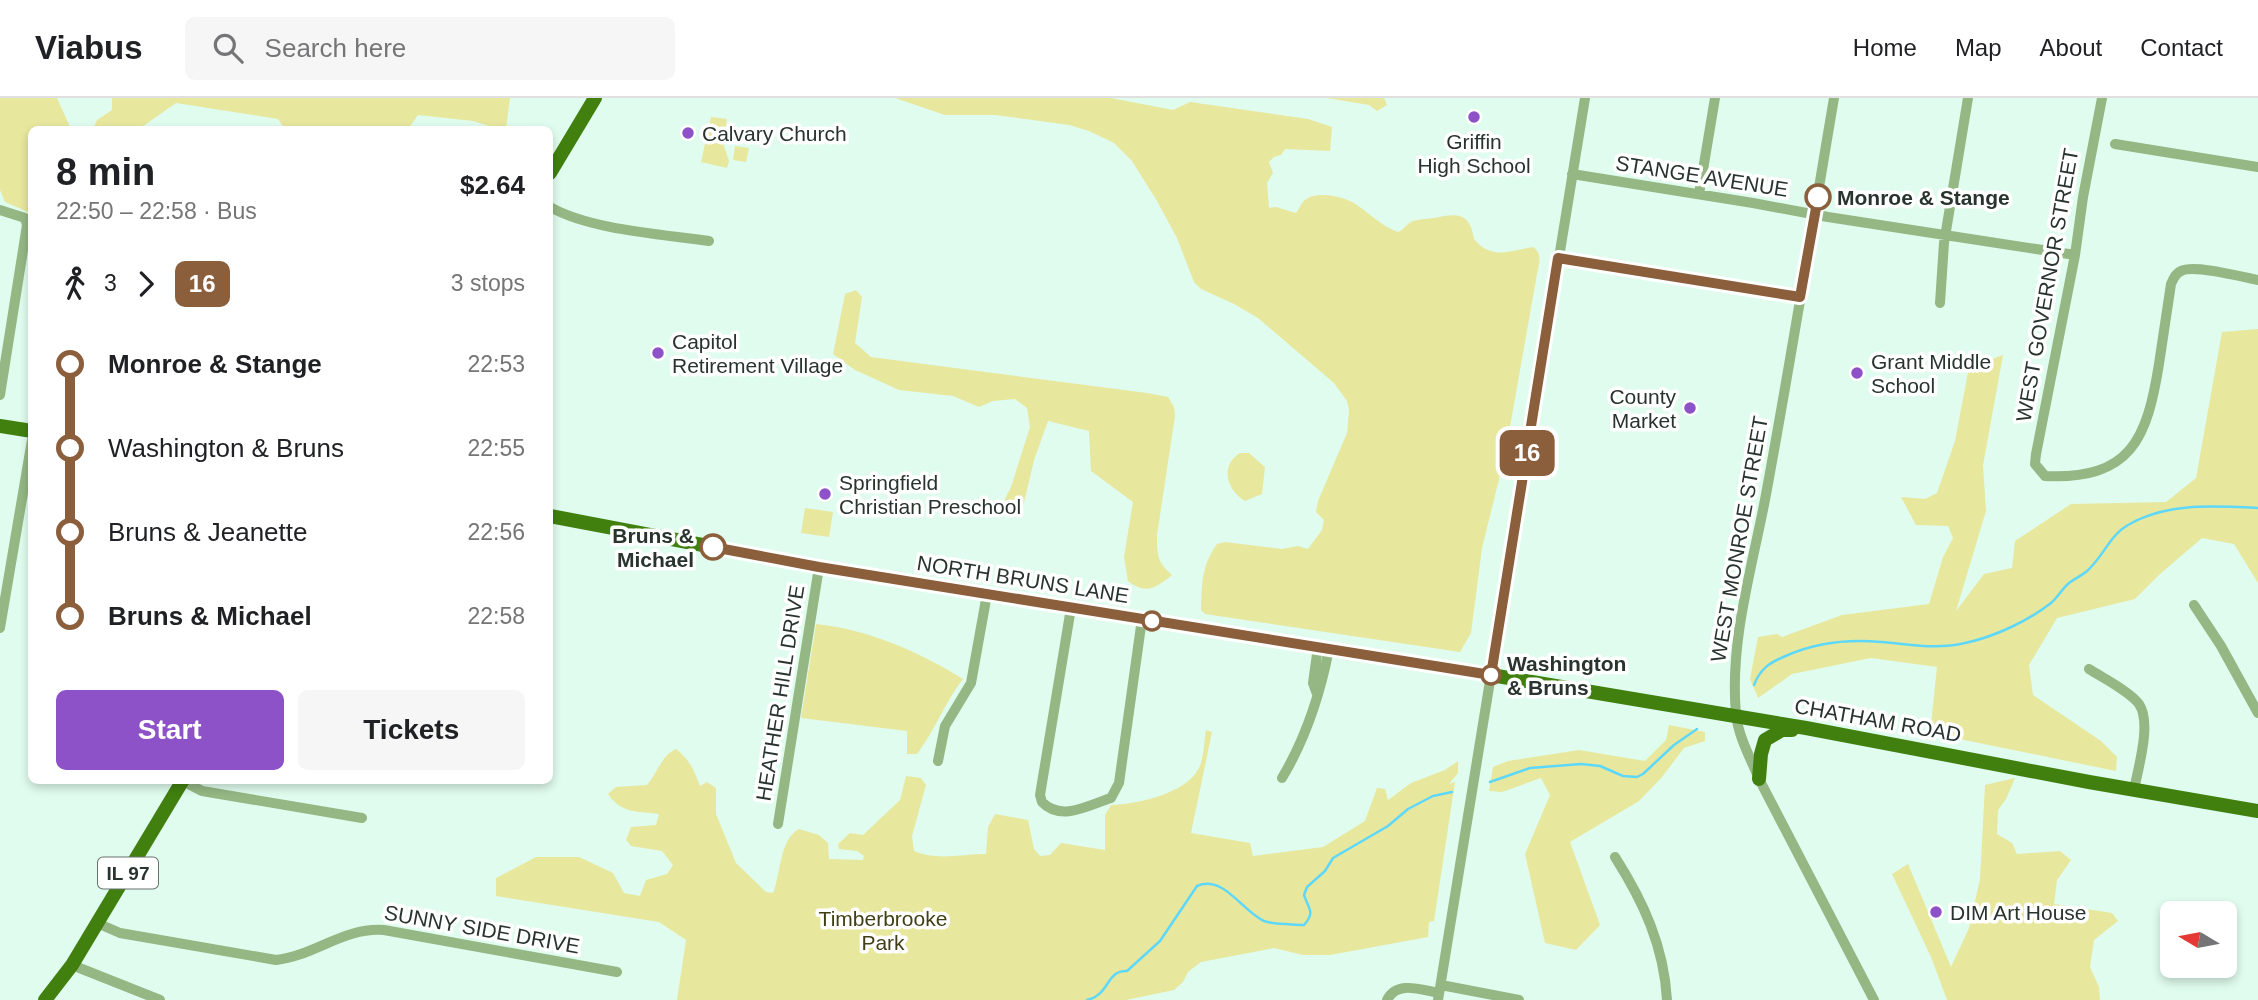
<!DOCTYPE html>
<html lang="en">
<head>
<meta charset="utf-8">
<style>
  :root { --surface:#fff; --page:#f6f6f6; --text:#202124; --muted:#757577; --line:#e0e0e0; --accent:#8d51c8 }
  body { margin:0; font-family:Helvetica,sans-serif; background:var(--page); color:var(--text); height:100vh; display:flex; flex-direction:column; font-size:26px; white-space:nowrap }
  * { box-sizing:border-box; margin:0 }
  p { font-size:23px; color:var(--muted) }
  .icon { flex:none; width:38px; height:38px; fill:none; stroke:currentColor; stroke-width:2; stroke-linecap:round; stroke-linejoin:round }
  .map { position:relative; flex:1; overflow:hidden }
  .details { position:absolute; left:28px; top:28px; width:525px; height:658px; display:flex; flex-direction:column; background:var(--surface); border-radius:10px; box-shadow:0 4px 10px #0003 }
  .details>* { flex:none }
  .badge { padding:0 14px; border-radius:10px; font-size:24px; line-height:46px }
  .needle { width:46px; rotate:280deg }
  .tools { position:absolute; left:2160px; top:803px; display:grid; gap:14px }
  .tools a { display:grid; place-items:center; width:77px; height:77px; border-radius:10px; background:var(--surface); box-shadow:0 4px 10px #0003; font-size:35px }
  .map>.badge { position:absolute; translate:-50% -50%; box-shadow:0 0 0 4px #fff }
  .legs { display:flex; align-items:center; gap:10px; height:77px; padding:0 28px; font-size:23px }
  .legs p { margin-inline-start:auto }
  .headline { display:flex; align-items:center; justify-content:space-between; height:119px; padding:0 28px }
  h1 { font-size:38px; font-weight:800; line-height:52px }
  .action { display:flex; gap:14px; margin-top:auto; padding:14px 28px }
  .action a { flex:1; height:80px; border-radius:10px; background:var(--accent); color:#fff; font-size:28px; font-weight:800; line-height:80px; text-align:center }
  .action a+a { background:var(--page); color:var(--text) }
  ul { padding:0 28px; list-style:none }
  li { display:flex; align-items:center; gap:24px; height:84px; font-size:26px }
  li i { display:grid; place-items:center; width:10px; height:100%; margin:0 9px; background:currentColor }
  li i::after { content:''; width:18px; height:18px; margin:-9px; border:5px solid; border-radius:50%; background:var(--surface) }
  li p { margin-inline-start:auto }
  li:first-child i { background:linear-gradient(#0000 50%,currentColor 0) }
  li:last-child i { background:linear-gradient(currentColor 50%,#0000 0) }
  header { display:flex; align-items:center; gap:42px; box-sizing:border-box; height:98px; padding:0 35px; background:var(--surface); border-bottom:2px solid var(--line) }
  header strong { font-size:33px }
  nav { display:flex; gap:38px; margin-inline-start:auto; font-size:24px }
  .search { width:490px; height:63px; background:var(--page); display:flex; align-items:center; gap:18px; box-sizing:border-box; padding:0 24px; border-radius:10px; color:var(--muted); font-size:26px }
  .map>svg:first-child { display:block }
</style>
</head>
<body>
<header>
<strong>Viabus</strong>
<div class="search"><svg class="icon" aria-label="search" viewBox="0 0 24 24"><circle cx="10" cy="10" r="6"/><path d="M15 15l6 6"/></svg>Search here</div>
<nav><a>Home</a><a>Map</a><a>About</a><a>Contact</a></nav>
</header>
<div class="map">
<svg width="2258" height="902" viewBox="0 0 2258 902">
  <rect width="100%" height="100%" fill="#e0fcee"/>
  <path fill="#e8e79e" d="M0,0H57L71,31L32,32L31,118L28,114L5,104L0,92Z
    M112,0H510L506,31H499L473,23L418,17L408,31H285L278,21L176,5L139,31H93L97,22L112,12Z
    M895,0H1111L1173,12L1190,4L1308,21L1332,29L1330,53L1285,51L1281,57L1274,59L1269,64L1273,75L1267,85L1269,110L1276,109L1296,115C1299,111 1301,105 1305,102C1317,92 1346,99 1357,107C1373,118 1380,127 1398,134C1403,132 1407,126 1411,124C1417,121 1427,121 1434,120C1457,115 1470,114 1474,141C1491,162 1509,153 1533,149C1543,156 1539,165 1537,176L1505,357L1482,450L1471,535L1460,554L1205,516L1201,512C1202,485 1201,469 1217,446L1225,444L1282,451L1298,448L1308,451L1322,432L1324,422L1316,414L1318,403L1347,335L1349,312L1347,303L1334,285L1258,220L1234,206L1201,191L1194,184L1177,140L1157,103L1132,63L1114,45L1089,33L1069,27L995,17H945Z
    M1327,0H1384L1387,7L1377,13L1369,7Z
    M711,19L727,21L723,45L729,63L727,70L701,64Z
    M735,48L749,50L746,64L733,62Z
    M856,192L862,199L855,245L871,259L1147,295L1168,299L1174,309L1175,318L1157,437C1157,456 1157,464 1172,477C1156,490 1146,497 1128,483L1124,459L1133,404L1091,373L1089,333L1048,323L1034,362L1023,409L1016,417L1005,413V401L1011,389L1030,329L1027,310L1015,301L993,303L979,309L953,298L899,292L855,272L833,256L845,196Z
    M2258,231V485L2234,446L2202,440L2160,476L2135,501L2057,520L2029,567L2033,597L2101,643L2117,659L2116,673L1930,635L1937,569L1871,560L1792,576L1758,600L1750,581L1758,539L1777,536L1782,539L1842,517L1929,506L1943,459L1953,440L1948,428L1916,427L1901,399L1925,401L1937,395L1955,343L1969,269L2003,257L1983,367L1986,413L1956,513L1984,476L2012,470L2015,443L2071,406L2166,404L2196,380L2222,234Z
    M1240,355H1249L1265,369L1262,396L1245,403C1226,392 1220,367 1240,355Z
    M805,410L833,414L829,439L801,435Z
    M816,526C867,531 920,554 963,581C945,604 935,632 917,656H907V633L801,620Z
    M1669,627L1705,634V643L1684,650L1662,679L1639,703L1570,744L1600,827L1576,852L1545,845L1525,756L1550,697L1541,680L1502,694L1489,693L1493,669L1508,663L1579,652L1645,663L1666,642Z
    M1206,632L1212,634L1191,735L1250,745L1253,758L1323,749L1365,723L1377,690L1385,691L1388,702L1411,685L1445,672L1458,663V675L1449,686L1455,684L1434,823L1429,824L1428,839L1330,857H1303L1274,850L1201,864L1188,874L1183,884L1174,892L1126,902H677L686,842L659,824L496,798V780L536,759H579L613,775L624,795L640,798L646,782L667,776L673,767L662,753L631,748L626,742L631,729L656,727L659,716C637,713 622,716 608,696L616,689L647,687C658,674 661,658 676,651C690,662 694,672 700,688L707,684L716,690V716L736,765L766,794L773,795C781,775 779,742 799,731L819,737L828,745L829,761L863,762L864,758L857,753L839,751L838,746L850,735L863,737L900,702L906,678L921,680L926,687L912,738L914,753C937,763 961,756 986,756L988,729L995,716L1028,722L1034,751L1040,758L1050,757L1061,745L1105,752V717L1111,707C1137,706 1186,696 1199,670C1204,660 1204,643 1206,632Z
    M2015,680L2006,701L1998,712L1997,736L2012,745L2017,756L2060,753L2071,762L2057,782L2054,806L2112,815L2118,823L2094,842L2090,869L2099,889L2100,902H1947L1931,859L1892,776L1908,766L1951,869L1969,830L1980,781L1985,687Z"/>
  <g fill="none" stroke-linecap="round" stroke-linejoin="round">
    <path stroke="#5dd8fb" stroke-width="2.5" d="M1754,587C1761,569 1771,564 1788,557C1818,544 1848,541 1881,544C1910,546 1936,552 1965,545C1994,539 2028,523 2051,505C2058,499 2062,491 2069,485C2074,481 2081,478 2087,473C2103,459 2110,437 2128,427C2167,404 2215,408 2258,410
      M1490,684L1530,670L1581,666L1600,668L1623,678L1637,679L1643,676L1674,647L1697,631
      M1087,902C1110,897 1106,872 1127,873L1160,843L1197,788C1223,776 1242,813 1264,823C1274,827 1292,826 1304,827C1316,814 1308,810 1304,797L1307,789L1325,773L1333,760L1388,728L1408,711L1433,698L1452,694"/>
    <path stroke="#94b784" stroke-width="10" d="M1834,0C1812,130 1791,261 1767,391C1754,464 1729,541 1736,616C1738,638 1751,661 1759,681L1874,902
      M2115,46L2258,69
      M1572,76L1753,105L1828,119L2075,157
      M1699,96L1715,0
      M550,109C591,132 661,136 709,143
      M0,112L25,120L27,127L0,297
      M1558,160L1800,199
      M1940,205L1944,145L1968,0
      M2045,378L2035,366L2036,356L2075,157L2083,99L2102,0
      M2045,378C2131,382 2147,341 2159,266C2163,239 2167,212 2171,186C2173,181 2176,175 2181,173C2194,166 2242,179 2258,182
      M2194,507L2221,548L2258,615
      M1071,510L1040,697L1042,704C1061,724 1089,707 1111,700L1119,685L1142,521
      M0,530L32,342
      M2089,571C2103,580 2129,593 2139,606C2152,625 2138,670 2134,692
      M1317,596L1313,585L1318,549
      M938,663L945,628L971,585L987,496
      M1282,680C1306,640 1320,597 1329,551
      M183,683L202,693L362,720
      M778,726L819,469
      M1615,759C1643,803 1664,848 1667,902
      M97,825L120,835L276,862C314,858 344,829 384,832L617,874
      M72,867L160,902
      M1441,887L1519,902
      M1387,902C1397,882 1421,892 1439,895
      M1438,902L1585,0"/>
    <path stroke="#41800f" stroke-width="14" d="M550,75L595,0
      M0,328L32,333
      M550,418L819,469L1491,577L1806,630L2089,684L2258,713
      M1759,681L1761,656L1765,642L1782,632H1792
      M45,902L72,867L183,682"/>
  </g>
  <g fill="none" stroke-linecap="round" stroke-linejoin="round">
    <g stroke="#fff" stroke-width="16">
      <path id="line-1" d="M713,449L819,469L1491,577L1558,160L1800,199L1818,99"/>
    </g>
    <use href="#line-1" stroke="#8b5e3c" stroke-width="10"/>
  </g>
  <g fill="#8d51c8" stroke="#fff" stroke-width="2.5">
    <circle cx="1474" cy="19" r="7"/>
    <circle cx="688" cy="35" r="7"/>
    <circle cx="658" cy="255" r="7"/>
    <circle cx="1857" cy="275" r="7"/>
    <circle cx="1690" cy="310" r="7"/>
    <circle cx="825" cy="396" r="7"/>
    <circle cx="1936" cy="814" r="7"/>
  </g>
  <g fill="#fff" stroke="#8b5e3c" stroke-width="3.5">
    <circle cx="1818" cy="99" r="12"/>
    <circle cx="713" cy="449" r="12"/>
    <circle cx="1152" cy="523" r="9"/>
    <circle cx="1491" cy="577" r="9"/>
  </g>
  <g text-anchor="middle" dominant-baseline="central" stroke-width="7" stroke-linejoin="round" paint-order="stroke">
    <rect fill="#fff" stroke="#69716d" stroke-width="2" x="98" y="759.5" width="60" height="31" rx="5"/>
    <g font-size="19" font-weight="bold" fill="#29342f">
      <text x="128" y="775">IL 97</text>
    </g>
    <g font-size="21" fill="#29342f" stroke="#fff" text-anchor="start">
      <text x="702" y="35">Calvary Church</text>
      <text x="1474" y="43" text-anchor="middle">Griffin<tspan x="1474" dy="24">High School</tspan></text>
      <text x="672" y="243">Capitol<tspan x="672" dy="24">Retirement Village</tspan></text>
      <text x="1871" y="263">Grant Middle<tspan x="1871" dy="24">School</tspan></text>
      <text x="1676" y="298" text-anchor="end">County<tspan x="1676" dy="24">Market</tspan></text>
      <text x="839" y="384">Springfield<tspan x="839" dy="24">Christian Preschool</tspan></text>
      <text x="1950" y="814">DIM Art House</text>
    </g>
    <g font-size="21" fill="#29342f" stroke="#fff">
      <text transform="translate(1702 78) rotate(9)">STANGE AVENUE</text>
      <text transform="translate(2047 187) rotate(-80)">WEST GOVERNOR STREET</text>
      <text transform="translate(1739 441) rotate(-80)">WEST MONROE STREET</text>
      <text transform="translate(1023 481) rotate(9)">NORTH BRUNS LANE</text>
      <text transform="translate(780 595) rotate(-81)">HEATHER HILL DRIVE</text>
      <text transform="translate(1878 622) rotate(10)">CHATHAM ROAD</text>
      <text transform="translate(482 831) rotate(10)">SUNNY SIDE DRIVE</text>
    </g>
    <g font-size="21" font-weight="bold" fill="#29342f" stroke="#fff" text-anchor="start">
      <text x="1837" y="99">Monroe &amp; Stange</text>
      <text x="694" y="437" text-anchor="end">Bruns &amp;<tspan x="694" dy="24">Michael</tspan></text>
      <text x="1507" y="565">Washington<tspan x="1507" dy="24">&amp; Bruns</tspan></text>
    </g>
    <g font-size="21" fill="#403f16" stroke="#fff">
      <text x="883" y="820">Timberbrooke<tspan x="883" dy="24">Park</tspan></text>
    </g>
  </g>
</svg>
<div class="tools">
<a><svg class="needle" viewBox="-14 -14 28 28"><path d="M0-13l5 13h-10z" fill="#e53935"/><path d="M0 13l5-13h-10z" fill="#757577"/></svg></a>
</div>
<b class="badge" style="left:1527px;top:355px;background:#8b5e3c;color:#fff">16</b>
<section class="details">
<div class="headline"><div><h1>8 min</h1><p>22:50 – 22:58 · Bus</p></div><b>$2.64</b></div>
<div class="legs"><svg class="icon" aria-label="walk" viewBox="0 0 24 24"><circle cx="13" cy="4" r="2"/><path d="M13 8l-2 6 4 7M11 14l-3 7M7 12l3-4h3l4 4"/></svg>3<svg class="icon" aria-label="forward" viewBox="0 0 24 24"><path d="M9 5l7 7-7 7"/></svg><b class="badge" style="background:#8b5e3c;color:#fff">16</b><p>3 stops</p></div>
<ul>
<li><i style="color:#8b5e3c"></i><b>Monroe &amp; Stange</b><p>22:53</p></li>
<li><i style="color:#8b5e3c"></i><span>Washington &amp; Bruns</span><p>22:55</p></li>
<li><i style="color:#8b5e3c"></i><span>Bruns &amp; Jeanette</span><p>22:56</p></li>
<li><i style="color:#8b5e3c"></i><b>Bruns &amp; Michael</b><p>22:58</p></li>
</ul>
<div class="action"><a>Start</a><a>Tickets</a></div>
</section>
</div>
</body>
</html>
